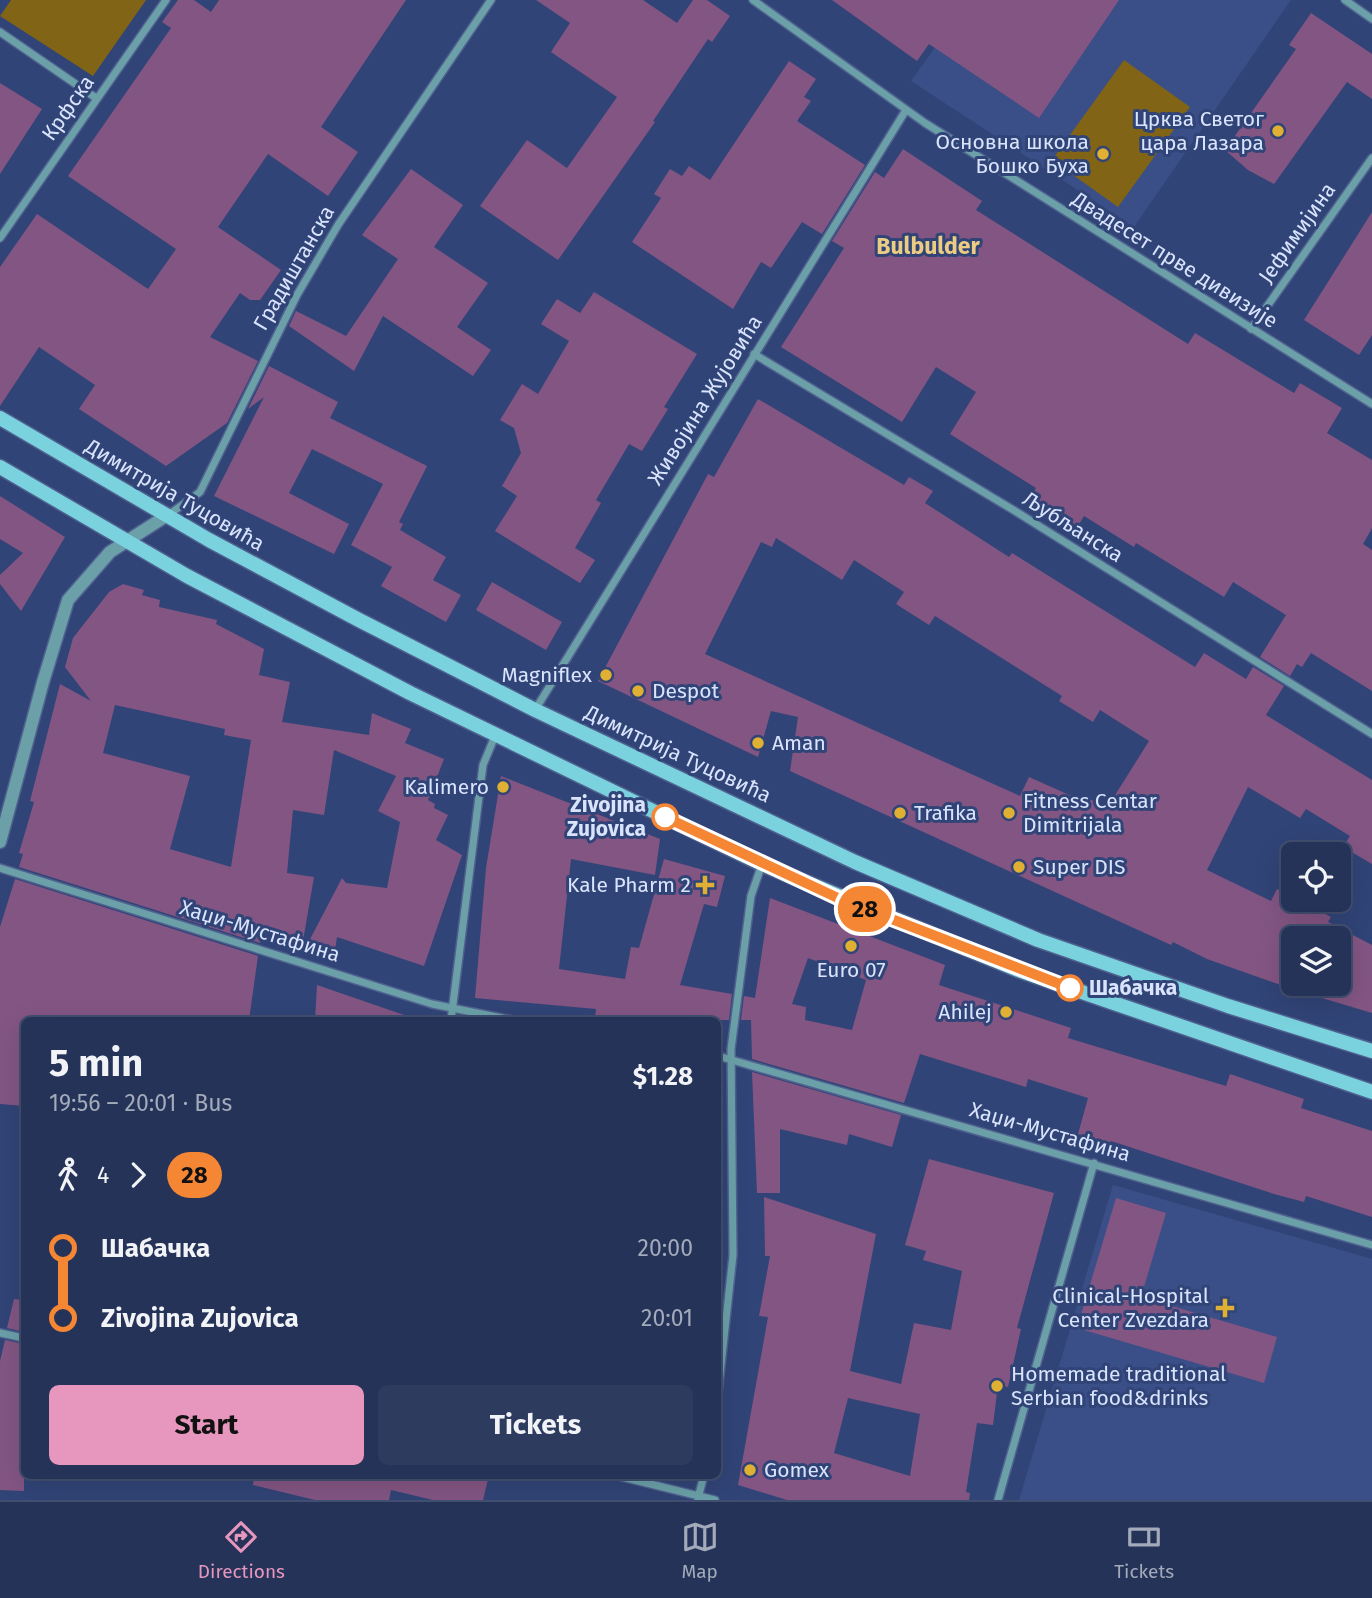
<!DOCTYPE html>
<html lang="en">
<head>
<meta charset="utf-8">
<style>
  :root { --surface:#253359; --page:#2d3b5f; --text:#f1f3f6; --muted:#a3aaba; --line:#424e6f; --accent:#e797bd }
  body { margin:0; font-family:"Fira Sans",sans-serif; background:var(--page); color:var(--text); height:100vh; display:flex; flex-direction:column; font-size:26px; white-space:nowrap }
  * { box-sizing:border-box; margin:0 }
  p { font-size:23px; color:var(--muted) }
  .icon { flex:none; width:38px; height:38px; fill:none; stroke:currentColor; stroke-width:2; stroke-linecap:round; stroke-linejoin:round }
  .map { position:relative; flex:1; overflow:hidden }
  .drawer { position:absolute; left:21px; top:1017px; width:700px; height:462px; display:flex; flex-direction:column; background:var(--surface); border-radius:10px; box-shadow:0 7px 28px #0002,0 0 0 2px var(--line) }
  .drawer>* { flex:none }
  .badge { padding:0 14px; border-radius:23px; font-size:24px; line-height:46px }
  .tools { position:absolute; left:1281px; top:842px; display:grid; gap:14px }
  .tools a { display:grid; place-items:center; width:70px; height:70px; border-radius:10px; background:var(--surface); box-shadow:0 7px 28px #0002,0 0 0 2px var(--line); font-size:35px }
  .map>.badge { position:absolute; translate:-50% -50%; box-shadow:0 0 0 4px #fff }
  .legs { display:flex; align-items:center; gap:10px; height:77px; padding:0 28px; font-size:23px }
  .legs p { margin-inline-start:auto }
  .summary { display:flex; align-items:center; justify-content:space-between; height:119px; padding:0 28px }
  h1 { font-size:38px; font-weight:700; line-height:52px }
  .action { display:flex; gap:14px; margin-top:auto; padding:14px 28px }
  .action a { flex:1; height:80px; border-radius:10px; background:var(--accent); color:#111; font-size:28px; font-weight:700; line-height:80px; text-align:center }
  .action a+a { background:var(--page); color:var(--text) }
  ul { padding:0 28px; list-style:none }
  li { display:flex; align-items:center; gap:24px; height:70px; font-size:26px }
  li i { display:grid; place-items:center; width:10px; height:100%; margin:0 9px; background:currentColor }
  li i::after { content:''; width:18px; height:18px; margin:-9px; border:5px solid; border-radius:50%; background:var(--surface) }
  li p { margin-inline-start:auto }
  li:first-child i { background:linear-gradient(#0000 50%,currentColor 0) }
  li:last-child i { background:linear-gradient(currentColor 50%,#0000 0) }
  .tab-bar { display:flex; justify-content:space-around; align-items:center; height:98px; border-top:2px solid var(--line); background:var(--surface); font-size:19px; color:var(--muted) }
  .tab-bar a { display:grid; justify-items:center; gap:4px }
  .tab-bar .current { color:var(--accent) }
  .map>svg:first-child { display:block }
</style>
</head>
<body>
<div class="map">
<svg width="1372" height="1500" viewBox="0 0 1372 1500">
  <rect width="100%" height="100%" fill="#314477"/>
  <path fill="#3a4f87" d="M969,0H1291L1134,227L911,81Z
    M1113,1185L1372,1259V1500H1019Z"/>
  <path fill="#816416" d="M11,0H146L93,76L0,16Z
    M1124,60L1190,107L1118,207L1052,160Z"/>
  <path fill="#835583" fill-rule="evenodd" d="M178,0H194L211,12L219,0H406L321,127L358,152L328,196L268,154L218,227L281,270L260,300H250L240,293L210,337L258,361L227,423L166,466L79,409L95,385L39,347L0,406V267L37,214L148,289L176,249L68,176L171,28L162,22Z
    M536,0H643L677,23L693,0H707L730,16L712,42L708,39L653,121L655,122L558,260L480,206L527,140L567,168L617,97L551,52L570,23Z
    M832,0H1119L1039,118L929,44L917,61Z
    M1311,13L1372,54V99L1347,82L1274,184L1248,170L1225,150L1296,49L1289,45Z
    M789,61L816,79L804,97L811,101L797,121L865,165L822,234L802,222L771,268L761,262L733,309L632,242L661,198L654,194L670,169L682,176L689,166L710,180Z
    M0,83L42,109L0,174Z
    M903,149L982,201L976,210L1188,344L1195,333L1294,393L1300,383L1342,408L1327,433L1372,460V528L1363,544L1372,550V691L1311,653L1302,667L1297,664L1290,676L1260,657L1286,615L1233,582L1224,597L1136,543L1134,547L1084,516L1075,531L1028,501L1036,488L950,434L976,392L936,367L902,422L781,347L844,248L832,241L875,172L884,178Z
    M411,169L463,205L434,247L488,283L457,327L491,350L473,376L383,316L354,371L289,326L296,311L346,336L398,259L362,235Z
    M1372,212V335L1359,355L1304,320Z
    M594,292L697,354L664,407L668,409L642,451L629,444L596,500L601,503L575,548L595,560L580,583L495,531L517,496L502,486L521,453L514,428L500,420L522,384L538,394L569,341L541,324L557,299L580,313Z
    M269,366L338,402L330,418L427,466L399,522L403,524L400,530L446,557L433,580L461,595L446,622L381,586L392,567L351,545L383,484L312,449L289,493L349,524L334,554L214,496L264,397L248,409Z
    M758,399L904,485L909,477L933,491L925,503L1009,557L1012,553L1195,667L1204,653L1246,679L1253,667L1284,686L1266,715L1372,780V864L1343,847L1350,836L1306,809L1300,818L1248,787L1207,870L1271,901L1277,889L1331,917L1328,922L1372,945V1013L1295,990L1207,959L1173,942L1171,945L790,771L798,717L771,711L758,757L598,681L708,474L714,477ZM776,538L842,580L854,560L904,592L896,604L929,625L935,616L1062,696L1059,701L1093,722L1100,710L1149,741L1107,808L1088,798L1085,802L1029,777L1020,796L705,654L761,542L772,547ZM1293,938H1339V984H1293Z
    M0,496L65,537L21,611L0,584V575L23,553L0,539Z
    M492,582L562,622L546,650L476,610Z
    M123,584L144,590L142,595L160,600L159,607L217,620L216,624L264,649L259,675L290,682L282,722L369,735L372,713L411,729L405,743L444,759L428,800L435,804L434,808L448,815L436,840L462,855L424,966L337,937L335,950L308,943L342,878L346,883L387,888L400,822L378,811L396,776L334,750L324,815L293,810L287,873L314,877L303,941L262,928L260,943L19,867L23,854L19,853L34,802L30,801L60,684L91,701L65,667L73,638L109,592ZM115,705L225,729L224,735L251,740L231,867L170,849L190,776L103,753Z
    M501,776L660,839L655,875L571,859L559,969L625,979L631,947L639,948L664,859L725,876L717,907L704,904L680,985L732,994L729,1020H616L595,1017L596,1009L475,998L486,868Z
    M15,879L258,956L249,1020H24V1106L0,1104V927Z
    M770,898L945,965L939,985L1071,1028L1068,1038L1226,1086L1230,1074L1304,1099L1301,1108L1372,1131V1217L1306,1196L1304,1202L1274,1194L1111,1141L1110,1144L1078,1134L1088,1098L1028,1079L1026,1087L920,1054L904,1103L752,1059L751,1020H741L744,996L755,998ZM808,958L866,980L852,1030L805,1020L806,1007L792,1004Z
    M317,985L407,1016L406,1020H315Z
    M752,1072L901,1115L892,1147L849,1134L847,1145L780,1129V1193H757Z
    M929,1159L1054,1193L1017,1328L1021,1329L1008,1387L998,1385L993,1425L977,1423L966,1492L970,1493L969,1500H787L738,1485L768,1317L759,1316L770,1256H765L764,1197L876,1234L850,1371L901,1384L914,1323L951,1330L962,1271L923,1260L926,1251L905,1245ZM848,1398L920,1414L910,1476L834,1453Z
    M1116,1198L1166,1213L1141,1297L1277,1337L1264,1383L1077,1328Z
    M14,1299L24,1300V1332L7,1328Z
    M5,1340L24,1344V1491L0,1490V1361Z
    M254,1475H489L483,1500H433L391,1490L389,1500H315L253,1485Z"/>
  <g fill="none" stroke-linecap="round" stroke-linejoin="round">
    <g stroke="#4f618f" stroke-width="10">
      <path id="minor" d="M753,0L925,123L1372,404
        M1345,0L1372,19
        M0,32L96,98
        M0,238L166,0
        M1251,329L1372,158
        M754,354L1015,511L1372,734
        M167,516L200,492L297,295L338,225L491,0
        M535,710L906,110
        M0,868L432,1004L512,1020
        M451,1020L483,765L495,736
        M718,1056L1372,1245
        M0,1333L24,1338
        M718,1393L733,1255L731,1049L751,896L762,864
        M614,1475L715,1500
        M698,1498L704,1475
        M998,1500L1094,1163"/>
    </g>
    <g stroke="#4f618f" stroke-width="15">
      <path id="tertiary" d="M0,842L43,682L68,600L110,552L166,516"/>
    </g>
    <g stroke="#4f618f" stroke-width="17">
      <path id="secondary" d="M0,418L209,540L359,620L535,710L855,862L1038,940L1228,1006L1372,1051
        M0,467L187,576L410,693L762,864L1018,970L1372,1092"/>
    </g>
    <use href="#minor" stroke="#6ba0a8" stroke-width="7"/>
    <use href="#tertiary" stroke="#6ba0a8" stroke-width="12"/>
    <use href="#secondary" stroke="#7ad2de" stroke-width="14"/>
  </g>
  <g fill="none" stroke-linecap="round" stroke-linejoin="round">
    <g stroke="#fff" stroke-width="16">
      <path id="line-1" d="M665,817L840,899L1070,988"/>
    </g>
    <use href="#line-1" stroke="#f58634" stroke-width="10"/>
  </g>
  <g fill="#dfb034" stroke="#314477" stroke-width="2.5">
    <circle cx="1278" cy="131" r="7"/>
    <circle cx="1103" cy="154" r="7"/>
    <circle cx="606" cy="675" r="7"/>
    <circle cx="638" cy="691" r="7"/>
    <circle cx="758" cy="743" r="7"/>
    <circle cx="503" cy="787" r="7"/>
    <circle cx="900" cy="813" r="7"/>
    <circle cx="1009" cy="813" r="7"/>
    <circle cx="1019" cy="867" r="7"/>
    <path d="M701.5 874.5h7v7h7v7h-7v7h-7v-7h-7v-7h7z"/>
    <circle cx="851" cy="946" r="7"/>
    <circle cx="1006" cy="1012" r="7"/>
    <path d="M1221.5 1297.5h7v7h7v7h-7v7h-7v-7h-7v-7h7z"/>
    <circle cx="997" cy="1386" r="7"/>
    <circle cx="750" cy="1470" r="7"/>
  </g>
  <g fill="#fff" stroke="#f58634" stroke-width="3.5">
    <circle cx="665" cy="817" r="12"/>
    <circle cx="1070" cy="988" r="12"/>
  </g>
  <g text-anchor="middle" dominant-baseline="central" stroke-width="6" stroke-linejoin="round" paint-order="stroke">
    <g font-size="21" fill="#d9e4fc" stroke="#314477">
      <text transform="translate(68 108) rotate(-55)">Крфска</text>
      <text transform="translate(1297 233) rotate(-55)">Јефимијина</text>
      <text transform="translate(1175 260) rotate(32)">Двадесет прве дивизије</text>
      <text transform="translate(294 268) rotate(-60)">Градиштанска</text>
      <text transform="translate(705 400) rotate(-58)">Живојина Жујовића</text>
      <text transform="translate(175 495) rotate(30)">Димитрија Туцовића</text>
      <text transform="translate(1073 527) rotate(32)">Љубљанска</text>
      <text transform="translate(678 754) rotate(25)">Димитрија Туцовића</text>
      <text transform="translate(260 931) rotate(17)">Хаџи-Мустафина</text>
      <text transform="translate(1050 1132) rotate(16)">Хаџи-Мустафина</text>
    </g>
    <g font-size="21" fill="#d9e4fc" stroke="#314477" text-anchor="end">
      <text x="1264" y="119">Црква Светог<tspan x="1264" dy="24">цара Лазара</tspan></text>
      <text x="1089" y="142">Основна школа<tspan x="1089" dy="24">Бошко Буха</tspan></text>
      <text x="592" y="675">Magniflex</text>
      <text x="652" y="691" text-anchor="start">Despot</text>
      <text x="772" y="743" text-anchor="start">Aman</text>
      <text x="489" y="787">Kalimero</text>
      <text x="1023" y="801" text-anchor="start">Fitness Centar<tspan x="1023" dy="24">Dimitrijala</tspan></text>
      <text x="914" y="813" text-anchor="start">Trafika</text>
      <text x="1033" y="867" text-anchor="start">Super DIS</text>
      <text x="691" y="885">Kale Pharm 2</text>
      <text x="851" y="970" text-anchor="middle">Euro 07</text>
      <text x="992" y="1012">Ahilej</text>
      <text x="1209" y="1296">Clinical-Hospital<tspan x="1209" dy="24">Center Zvezdara</tspan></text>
      <text x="1011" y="1374" text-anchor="start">Homemade traditional<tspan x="1011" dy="24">Serbian food&amp;drinks</tspan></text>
      <text x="764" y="1470" text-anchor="start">Gomex</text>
    </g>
    <g font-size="21" font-weight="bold" fill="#d9e4fc" stroke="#314477" text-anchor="end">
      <text x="646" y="805">Zivojina<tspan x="646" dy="24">Zujovica</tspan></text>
      <text x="1089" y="988" text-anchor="start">Шабачка</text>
    </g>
    <g font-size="23" font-weight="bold" fill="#eccc82" stroke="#314477">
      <text x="928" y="246">Bulbulder</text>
    </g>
  </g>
</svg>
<div class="tools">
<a><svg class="icon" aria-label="locate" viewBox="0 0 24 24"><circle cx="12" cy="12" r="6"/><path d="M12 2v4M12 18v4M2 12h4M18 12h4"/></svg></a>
<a><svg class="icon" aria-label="layers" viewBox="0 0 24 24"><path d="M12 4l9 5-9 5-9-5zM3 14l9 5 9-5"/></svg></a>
</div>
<b class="badge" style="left:865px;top:909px;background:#f58634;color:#111">28</b>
<section class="drawer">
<div class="summary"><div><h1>5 min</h1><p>19:56 – 20:01 · Bus</p></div><b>$1.28</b></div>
<div class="legs"><svg class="icon" aria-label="walk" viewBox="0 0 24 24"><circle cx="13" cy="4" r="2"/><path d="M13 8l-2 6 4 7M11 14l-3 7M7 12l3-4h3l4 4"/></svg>4<svg class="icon" aria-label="forward" viewBox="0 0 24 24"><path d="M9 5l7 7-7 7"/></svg><b class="badge" style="background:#f58634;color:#111">28</b></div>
<ul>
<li><i style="color:#f58634"></i><b>Шабачка</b><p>20:00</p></li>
<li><i style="color:#f58634"></i><b>Zivojina Zujovica</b><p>20:01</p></li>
</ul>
<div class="action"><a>Start</a><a>Tickets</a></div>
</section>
</div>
<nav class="tab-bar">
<a class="current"><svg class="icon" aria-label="directions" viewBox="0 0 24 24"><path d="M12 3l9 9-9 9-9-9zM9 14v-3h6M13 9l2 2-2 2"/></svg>Directions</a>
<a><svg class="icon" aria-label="map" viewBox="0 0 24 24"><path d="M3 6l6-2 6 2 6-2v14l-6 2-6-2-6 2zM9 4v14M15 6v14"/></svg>Map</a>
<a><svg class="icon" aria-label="tickets" viewBox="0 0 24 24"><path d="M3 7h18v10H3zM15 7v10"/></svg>Tickets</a>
</nav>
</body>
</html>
